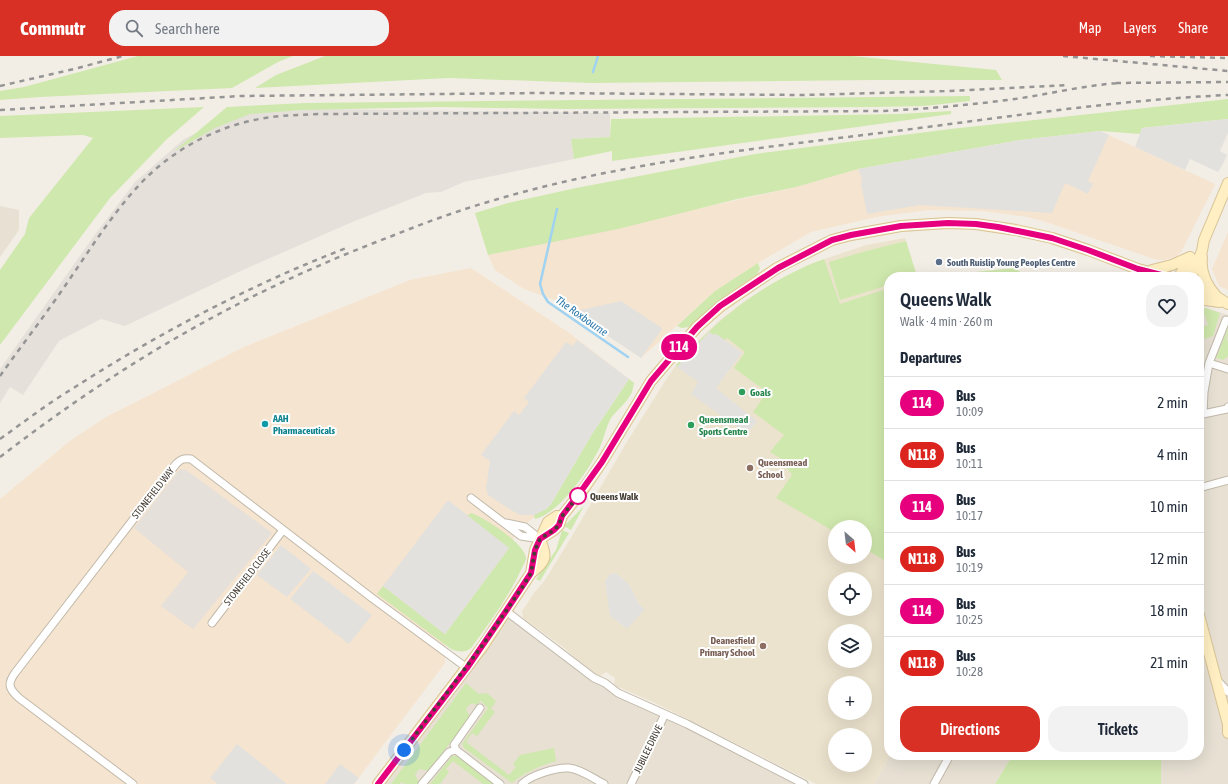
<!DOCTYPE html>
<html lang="en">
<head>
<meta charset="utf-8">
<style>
  :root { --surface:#fff; --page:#f2f2f3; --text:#1f2937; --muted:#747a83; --line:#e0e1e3; --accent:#d93025 }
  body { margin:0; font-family:"Asap Condensed",sans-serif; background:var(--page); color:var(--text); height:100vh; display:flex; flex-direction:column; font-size:15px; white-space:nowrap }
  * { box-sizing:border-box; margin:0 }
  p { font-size:13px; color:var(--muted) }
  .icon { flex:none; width:22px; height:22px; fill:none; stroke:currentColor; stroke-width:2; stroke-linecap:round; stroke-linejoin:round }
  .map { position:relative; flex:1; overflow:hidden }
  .drawer { position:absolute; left:884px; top:216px; width:320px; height:488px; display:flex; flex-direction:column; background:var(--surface); border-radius:16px; box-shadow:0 4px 16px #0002 }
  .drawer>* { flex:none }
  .badge { padding:0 8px; border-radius:13px; font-size:14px; line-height:26px }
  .needle { width:26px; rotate:152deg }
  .buttons { position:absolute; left:828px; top:464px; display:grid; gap:8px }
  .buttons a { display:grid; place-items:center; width:44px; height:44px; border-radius:50%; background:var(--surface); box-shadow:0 4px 16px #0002; font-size:20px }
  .you { position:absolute; width:20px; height:20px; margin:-10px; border:3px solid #fff; border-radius:50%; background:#1a73e8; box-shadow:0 0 0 6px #1a73e833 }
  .map>.badge { position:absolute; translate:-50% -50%; box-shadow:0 0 0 2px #fff }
  h2 { padding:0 16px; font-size:15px; line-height:36px }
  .round { display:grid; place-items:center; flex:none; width:42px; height:42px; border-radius:16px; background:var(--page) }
  .head { display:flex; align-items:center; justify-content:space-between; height:68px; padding:0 16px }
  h1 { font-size:19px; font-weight:600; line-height:30px }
  .primary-button { display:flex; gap:8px; margin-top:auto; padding:8px 16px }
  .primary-button a { flex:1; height:46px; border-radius:16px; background:var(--accent); color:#fff; font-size:16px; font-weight:600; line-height:46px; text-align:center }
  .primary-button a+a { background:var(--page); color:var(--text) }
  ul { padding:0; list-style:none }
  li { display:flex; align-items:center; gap:12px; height:52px; padding:0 16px; border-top:1px solid var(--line) }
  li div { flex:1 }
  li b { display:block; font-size:15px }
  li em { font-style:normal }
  li .badge { min-width:44px; font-weight:700; text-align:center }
  header { display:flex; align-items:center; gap:24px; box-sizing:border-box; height:56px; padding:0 20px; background:var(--accent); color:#fff }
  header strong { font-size:19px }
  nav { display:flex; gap:22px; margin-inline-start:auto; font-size:14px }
  .search { width:280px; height:36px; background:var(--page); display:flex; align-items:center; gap:10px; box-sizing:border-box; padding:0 14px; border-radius:16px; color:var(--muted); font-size:15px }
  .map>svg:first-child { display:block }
</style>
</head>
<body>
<header>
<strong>Commutr</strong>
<div class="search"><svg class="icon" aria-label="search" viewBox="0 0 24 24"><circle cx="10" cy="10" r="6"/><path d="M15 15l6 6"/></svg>Search here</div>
<nav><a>Map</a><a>Layers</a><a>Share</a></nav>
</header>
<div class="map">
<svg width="1228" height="728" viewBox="0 0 1228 728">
  <rect width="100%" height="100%" fill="#f3eee5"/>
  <path fill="#e7e0d3" d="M0,150L19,154V174L0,201Z
    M1206,252L1228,259V728H1161V699H1199V253Z
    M508,558L594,622L800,728H379Z
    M890,699H1016L1009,705L995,728H874Z"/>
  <path fill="#f5e4cf" d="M1100,75L1215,128L1181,196L1177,200L1165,204H1157L1046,166L1027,161L983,155L928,154L876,161L811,176L758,207L715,235L641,302L555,244L524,233L495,214L488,199L796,131L858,113Z
    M1228,176V234L1219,230L1212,213Z
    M471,212L568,276L629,323L592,377L551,448L517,475L509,492L445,578V607L354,728H0V443L71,384L106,361L244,291L410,224Z"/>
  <path fill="#e5e0da" d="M320,53L610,57V81L571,83L574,103L464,126L441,136L426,137L350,167L245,213L125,270L101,263L59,285L23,339L10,331L0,347V313L96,177L135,126L184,83L217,67L253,57Z
    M180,413L186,414L272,477L193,573L161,550L188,516L134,472Z"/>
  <path fill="#ece3ce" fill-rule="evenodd" d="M905,182L917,221H889V699H890L874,728H816L655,647L616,630L614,628L615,622L606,616L600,620L597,619L576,603L563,591L527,565L523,562L522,555L534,537L545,524L572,480L625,389L667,322L676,309L703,280L720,264L746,244L773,227L810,208L866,189ZM835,471H865V501H835ZM835,523H865V553H835ZM835,575H865V605H835ZM835,627H865V657H835ZM835,679H865V709H835Z"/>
  <path fill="#cfe8ad" d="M138,0H293L278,6L232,32L40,41L0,44V35L24,31Z
    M325,0H852L996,14L1002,24H875L591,27L449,22L255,32L276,19Z
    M970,40V45L924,50L876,51L566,53L438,51L302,54L250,58L215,72L173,96L227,51L305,47Z
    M1228,43V63L1142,72L1140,78L1100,75L1021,84L858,113L796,131L737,143L618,173L488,199L475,157L508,147L576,132L755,98L950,73Z
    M204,51L166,84L110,142L0,289V214L25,178L29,162L93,82L83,79L0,82V60Z
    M951,55V58L612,105V95L574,103L571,83L610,81L611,63L899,58Z
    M906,185L917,220L889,221V229L840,244L829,206L866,195Z
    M824,203L840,248L889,232V507L865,493V471H835V476L776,442L792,419L780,402L770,396L784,379L753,356L767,336L734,312L745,296L727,282L725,284L716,278L714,280L709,276L677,311L676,309C718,262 765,225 824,203Z
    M758,207L760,213L757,218L725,240L689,271L682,272L677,270L715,235Z
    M1015,212L1027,221H924H925Z
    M1206,252L1220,257L1213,280L1202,284L1199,296V272L1208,269L1205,259L1199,260V253Z
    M1228,272L1227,285H1228V300L1223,304L1216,302Z
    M629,323L634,327C633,330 633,335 631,338C626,347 617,354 611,362C606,371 604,382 600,391C589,414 560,457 535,463L534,459L546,453L551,448L592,378Z
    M584,450L571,474L564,470Z
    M471,457C484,461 527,489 526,503C525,507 522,511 521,514C508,542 489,567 471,592C465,597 458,596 451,593L377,538L383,530L445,578L509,492L467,460Z
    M562,474L569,477L540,525L536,523L556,494Z
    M466,627L479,638L487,637L496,645L491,653L495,656L477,680L472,677L466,686L509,719L516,711L513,708L520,699L554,692L556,705C540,710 525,716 512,727L464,692L462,688L488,652L481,645L476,649L472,647L468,650L466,654L470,660L429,715L419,713L415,719L419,726L418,728H405L402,726L400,728H391Z
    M1016,699H1161V728H995L1009,705Z
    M452,700H457L462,703L494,728H483L453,705L446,713L449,716L440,728H430Z"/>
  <path fill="#e3e1dd" d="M1228,63V77L1220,95L1227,99L1224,106L1218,116L1190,103L1185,114L1135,91L1142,72Z
    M1100,75L1109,79L1088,125L1093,128L1088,138L1065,127L1052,157L920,149L867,158L861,128L862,122L858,113L1021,84Z
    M621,245L662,272L660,276L641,302L572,256Z
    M709,276L714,279L716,278L742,297L716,332L757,365L747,378L691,338L698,326L677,311Z
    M577,284L629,323L592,378L551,448L546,453L534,459H520L509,453L488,439L486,432L490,405L481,399L514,355L519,359L529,346L524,342L566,286L573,290Z
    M448,444L509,492L445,578L383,530Z
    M281,489L311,513L287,541L257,519Z
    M313,515L372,559L349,588L290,543Z
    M616,517L629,528L639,548L645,553L627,573L610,560L605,525L610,518Z
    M237,688L287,728H218L210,722Z
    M340,708L359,722L354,728H325Z"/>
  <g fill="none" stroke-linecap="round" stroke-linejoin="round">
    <path stroke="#a0d2f1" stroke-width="2.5" d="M593,16L598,0
      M557,153L540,228L543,238L548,246L628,301"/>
    <g stroke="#c1b9aa" stroke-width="9">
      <path id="street" d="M1209,307L1228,313
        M1204,336L1203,358L1227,353L1228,351
        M1199,337L1204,336L1209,307L1226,264L1228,265
        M1199,432L1228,424
        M471,442L521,480L540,483
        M506,467L525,471L539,482
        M506,555L594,622L605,627L618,637L687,668L804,728
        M212,567L283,474
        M1217,624L1228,636
        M456,694L500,728
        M133,728L19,642C9,633 7,628 15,617L176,408C181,403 184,402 191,403L372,542L467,612
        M422,728L449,696L456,694L454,689L480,652
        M522,728C531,719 557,711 569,712C581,713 594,723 604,728
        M631,728L665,658
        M934,728L950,699"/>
    </g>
    <g stroke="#d7c396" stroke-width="12">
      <path id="secondary" d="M1202,201C1200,216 1207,230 1217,241
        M1152,214L1172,209L1190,201
        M1179,221L1190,201
        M1191,221L1202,195L1204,184L1228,127
        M1199,233L1217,241L1228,248
        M1199,241L1205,244L1220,246
        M540,483L554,474L559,469L562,460L585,431L602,406L651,325L697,271L721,250L777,212L832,184L851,179L901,170L948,167L976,168L1016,174L1052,182L1088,194L1138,213L1169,221
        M531,517L535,494L548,466L557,460H562
        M1199,559L1221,642L1228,668V677
        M378,728L483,590L531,517C547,504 547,502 540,483"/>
    </g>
    <use href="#street" stroke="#fff" stroke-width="7"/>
    <use href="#secondary" stroke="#ffefc3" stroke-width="10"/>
    <path stroke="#959595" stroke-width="2.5" stroke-dasharray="5 5" stroke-linecap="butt" d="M1063,0L1228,15
      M1150,0L1228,2
      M1116,27L1228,26
      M0,30L74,13L123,0
      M0,54L241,40L541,37L805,39L949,35L1068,29
      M0,320C22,289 46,258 67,227C91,192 114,155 143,125C175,92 220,69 265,62C283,59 301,59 320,58L881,55C926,53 970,49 1015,43C1050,38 1085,29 1120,27
      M0,383C24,366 47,348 72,333C159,277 252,228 349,191
      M0,401C60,355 124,311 190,274C255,237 323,206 392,180C424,167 457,155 491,145C622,106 760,92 896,75C1007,61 1117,44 1228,39"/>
  </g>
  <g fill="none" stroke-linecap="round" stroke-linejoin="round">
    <g stroke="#fff" stroke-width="9">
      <path id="line" d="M378,728L467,612L506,555L531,517L535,494L540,483L554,474L559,469L562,460L584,431L602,406L651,325L697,271L720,250L778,212L832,184L851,179L901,170L948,167L976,168L998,171L1052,182L1088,194L1138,213L1169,221"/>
    </g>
    <use href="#line" stroke="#e6007e" stroke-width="6"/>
    <path stroke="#453e34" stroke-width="4" stroke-dasharray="0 7.2" d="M404,694L482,590L523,530L531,517L535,494L540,483L554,474L559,469L562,460L579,439L578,440"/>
  </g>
  <circle fill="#5c6f8a" stroke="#fff" stroke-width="1.5" cx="939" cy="206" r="4"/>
  <g fill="#2e9e5b" stroke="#fff" stroke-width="1.5">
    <circle cx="742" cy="336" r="4"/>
    <circle cx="691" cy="369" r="4"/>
  </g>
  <circle fill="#0f9aa8" stroke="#fff" stroke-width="1.5" cx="265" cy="368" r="4"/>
  <g fill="#8d6e63" stroke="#fff" stroke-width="1.5">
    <circle cx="750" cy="412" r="4"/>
    <circle cx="763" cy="590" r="4"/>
  </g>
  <circle fill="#fff" stroke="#e6007e" stroke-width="2" cx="578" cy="440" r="8"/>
  <g text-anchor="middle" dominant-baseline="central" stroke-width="4" stroke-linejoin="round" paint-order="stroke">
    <g font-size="10" font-weight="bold" fill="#4e5e75" stroke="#fff" text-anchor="start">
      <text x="947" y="206">South Ruislip Young Peoples Centre</text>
    </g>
    <g font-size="10" font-weight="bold" fill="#27864d" stroke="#fff" text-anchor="start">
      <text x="750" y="336">Goals</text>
      <text x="699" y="363">Queensmead<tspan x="699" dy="12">Sports Centre</tspan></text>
    </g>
    <g font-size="10" font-weight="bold" fill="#0d838f" stroke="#fff" text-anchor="start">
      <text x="273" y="362">AAH<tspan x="273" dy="12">Pharmaceuticals</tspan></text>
    </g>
    <g font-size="10" font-weight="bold" fill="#785e54" stroke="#fff" text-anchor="start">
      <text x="758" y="406">Queensmead<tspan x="758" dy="12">School</tspan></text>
      <text x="755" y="584" text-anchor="end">Deanesfield<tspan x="755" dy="12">Primary School</tspan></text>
    </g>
    <g font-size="10" fill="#453e34" stroke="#fff">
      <text transform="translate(153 437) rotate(-52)">STONEFIELD WAY</text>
      <text transform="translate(247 521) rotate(-52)">STONEFIELD CLOSE</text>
      <text transform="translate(648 693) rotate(-64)">JUBILEE DRIVE</text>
    </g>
    <g font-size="10" font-weight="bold" fill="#453e34" stroke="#fff" text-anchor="start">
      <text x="590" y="440">Queens Walk</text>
    </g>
    <g font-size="11" font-style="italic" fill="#2b78ab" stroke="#fff">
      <text transform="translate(582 260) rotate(35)">The Roxbourne</text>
    </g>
  </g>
</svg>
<div class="buttons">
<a><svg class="needle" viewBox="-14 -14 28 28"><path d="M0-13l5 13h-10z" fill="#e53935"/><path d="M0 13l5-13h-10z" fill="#747a83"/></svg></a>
<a><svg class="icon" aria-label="locate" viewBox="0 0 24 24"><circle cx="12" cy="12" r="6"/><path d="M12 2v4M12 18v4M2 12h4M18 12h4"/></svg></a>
<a><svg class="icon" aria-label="layers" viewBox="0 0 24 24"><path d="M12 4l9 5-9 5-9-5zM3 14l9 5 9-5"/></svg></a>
<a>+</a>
<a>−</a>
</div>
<div class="you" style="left:404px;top:694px"></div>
<b class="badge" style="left:679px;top:291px;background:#e6007e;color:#fff">114</b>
<section class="drawer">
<div class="head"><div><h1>Queens Walk</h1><p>Walk · 4 min · 260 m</p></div><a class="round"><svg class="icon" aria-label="heart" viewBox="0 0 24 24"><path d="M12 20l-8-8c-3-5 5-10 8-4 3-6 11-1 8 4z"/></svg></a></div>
<h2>Departures</h2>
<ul>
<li><span class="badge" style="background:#e6007e;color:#fff">114</span><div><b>Bus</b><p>10:09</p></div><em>2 min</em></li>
<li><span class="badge" style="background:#dc241f;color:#fff">N118</span><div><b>Bus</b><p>10:11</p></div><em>4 min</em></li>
<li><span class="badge" style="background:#e6007e;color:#fff">114</span><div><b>Bus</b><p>10:17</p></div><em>10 min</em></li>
<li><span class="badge" style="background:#dc241f;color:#fff">N118</span><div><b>Bus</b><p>10:19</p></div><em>12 min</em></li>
<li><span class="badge" style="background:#e6007e;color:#fff">114</span><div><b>Bus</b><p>10:25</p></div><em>18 min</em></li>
<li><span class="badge" style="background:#dc241f;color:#fff">N118</span><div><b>Bus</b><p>10:28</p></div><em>21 min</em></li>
</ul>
<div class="primary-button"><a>Directions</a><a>Tickets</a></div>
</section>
</div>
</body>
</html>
